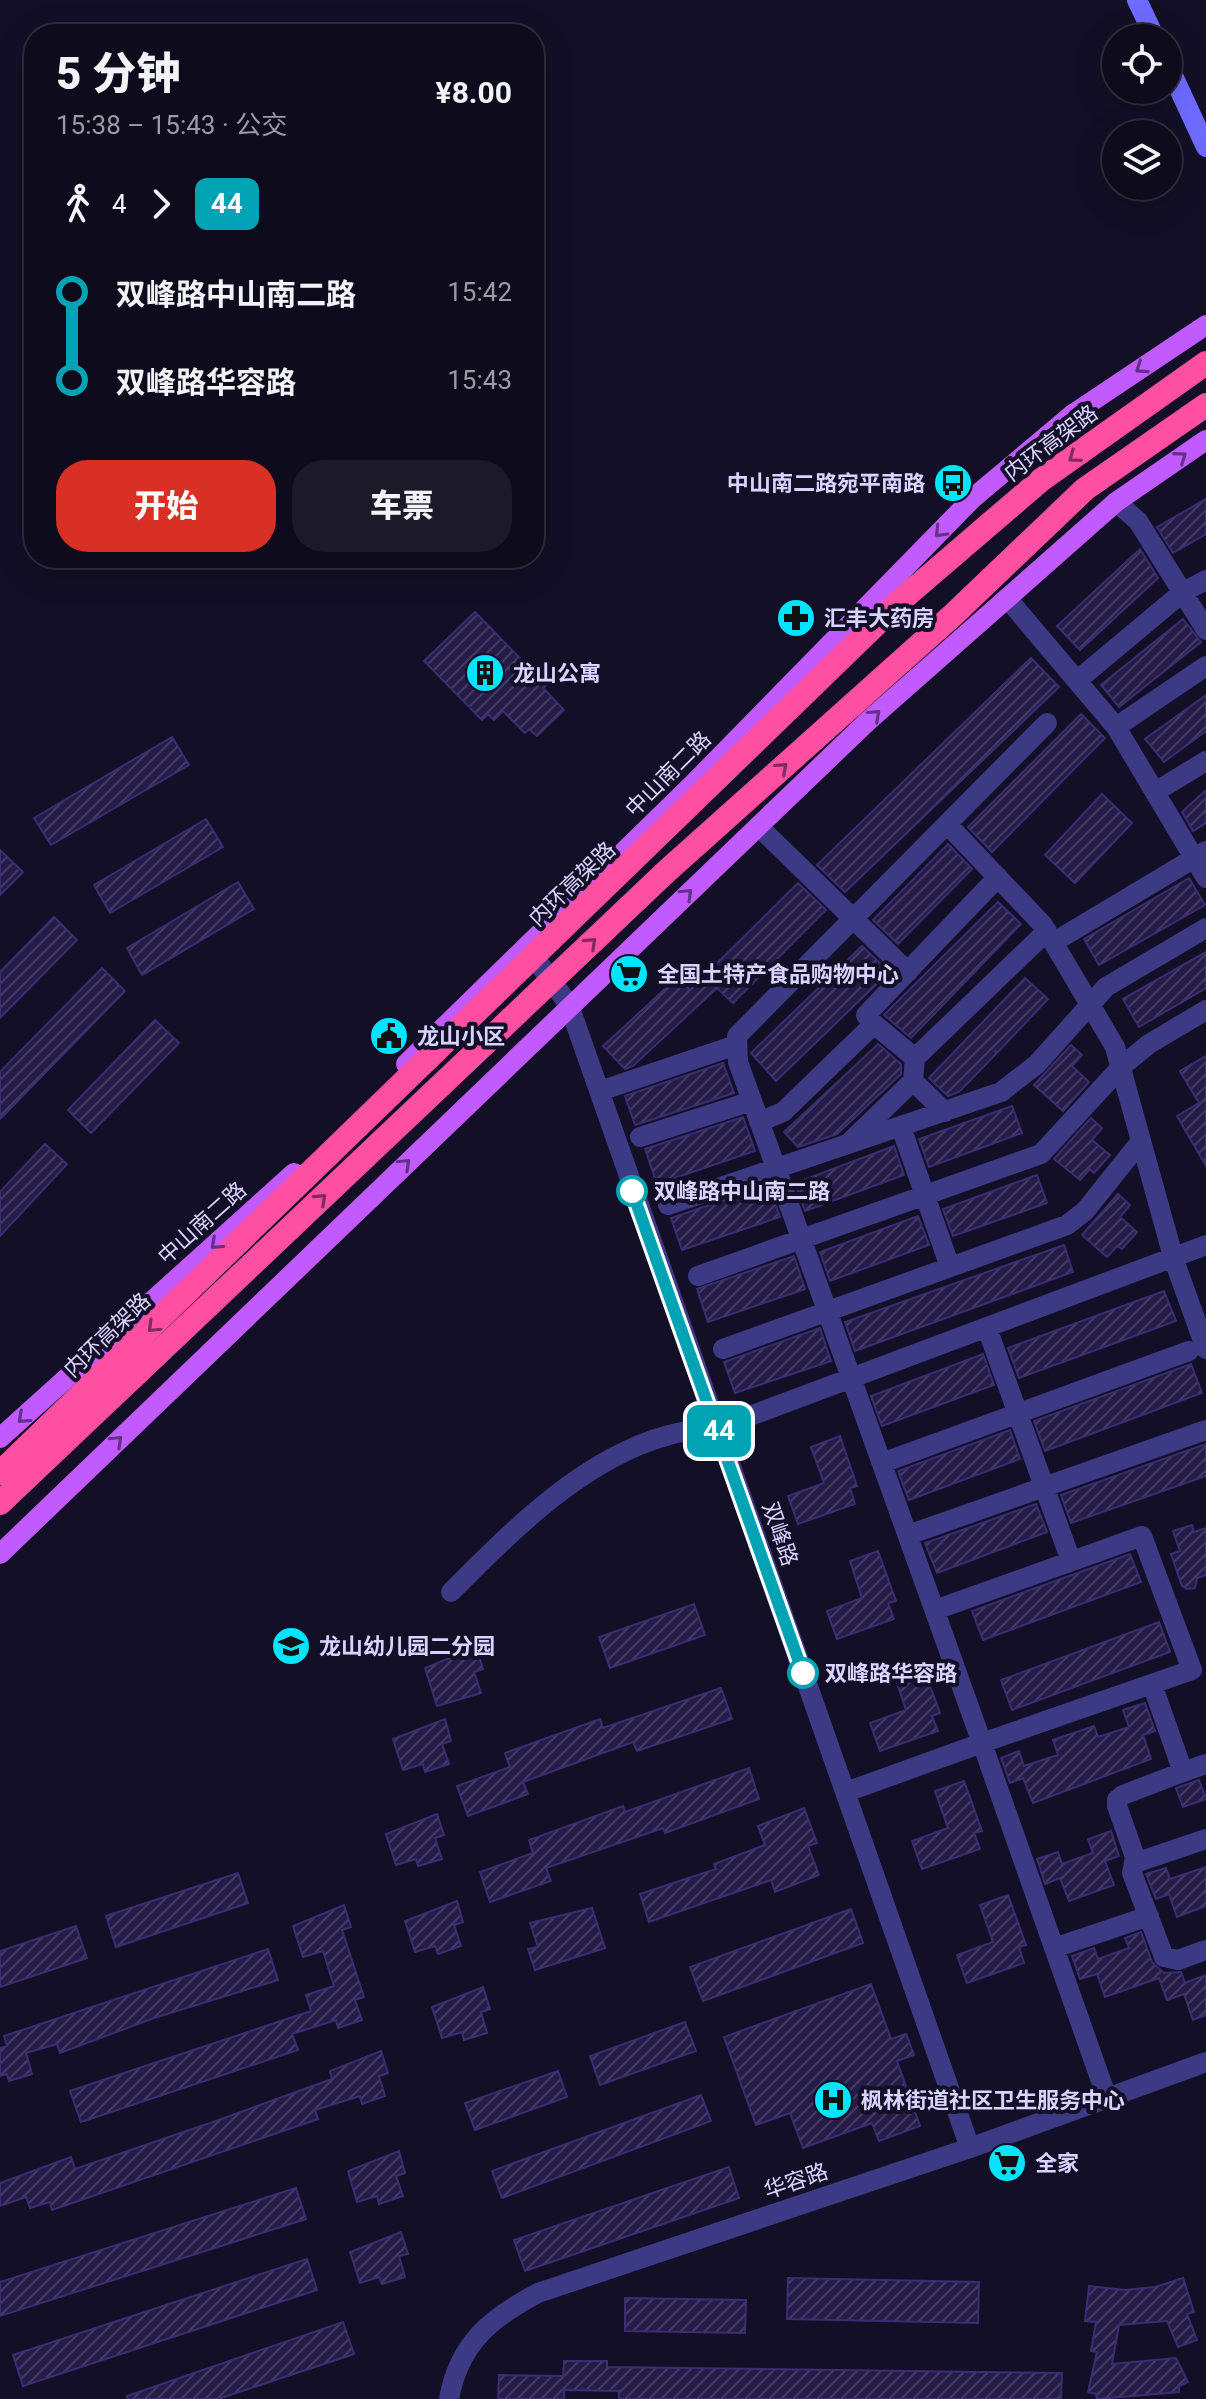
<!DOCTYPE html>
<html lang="zh">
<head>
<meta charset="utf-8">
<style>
  :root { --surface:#0e0b1c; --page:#1c1929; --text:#f1f3f6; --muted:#9b9ba3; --line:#2e2b3b; --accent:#d93025 }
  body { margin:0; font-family:Roboto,"Noto Sans SC",sans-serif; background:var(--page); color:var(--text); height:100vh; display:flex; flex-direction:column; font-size:30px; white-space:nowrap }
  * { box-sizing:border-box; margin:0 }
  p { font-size:26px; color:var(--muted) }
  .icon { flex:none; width:44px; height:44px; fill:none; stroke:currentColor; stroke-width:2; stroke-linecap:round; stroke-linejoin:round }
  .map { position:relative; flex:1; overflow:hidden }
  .details { position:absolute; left:24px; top:24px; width:520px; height:544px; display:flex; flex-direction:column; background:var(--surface); border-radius:32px; box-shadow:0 8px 32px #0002,0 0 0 2px var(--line) }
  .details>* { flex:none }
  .badge { padding:0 16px; border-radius:12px; font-size:28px; line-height:52px }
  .tools { position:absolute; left:1102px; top:24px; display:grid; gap:16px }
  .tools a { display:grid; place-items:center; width:80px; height:80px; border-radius:50%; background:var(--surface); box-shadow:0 8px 32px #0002,0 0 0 2px var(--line); font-size:40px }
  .map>.badge { position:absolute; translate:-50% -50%; box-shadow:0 0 0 4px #fff }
  .legs { display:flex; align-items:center; gap:12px; height:88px; padding:0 32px; font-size:26px }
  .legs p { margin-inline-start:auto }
  .summary { display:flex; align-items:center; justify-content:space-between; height:136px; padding:0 32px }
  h1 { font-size:44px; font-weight:800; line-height:60px }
  .cta { display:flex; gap:16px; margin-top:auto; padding:16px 32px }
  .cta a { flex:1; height:92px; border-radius:32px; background:var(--accent); color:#fff; font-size:32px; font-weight:800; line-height:92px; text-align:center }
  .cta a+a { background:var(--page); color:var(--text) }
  ul { padding:0 32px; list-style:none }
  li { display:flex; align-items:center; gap:28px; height:88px; font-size:30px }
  li i { display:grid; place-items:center; width:12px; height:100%; margin:0 10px; background:currentColor }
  li i::after { content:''; width:20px; height:20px; margin:-10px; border:6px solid; border-radius:50%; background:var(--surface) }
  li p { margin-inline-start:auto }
  li:first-child i { background:linear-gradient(#0000 50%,currentColor 0) }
  li:last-child i { background:linear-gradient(currentColor 50%,#0000 0) }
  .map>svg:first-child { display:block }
</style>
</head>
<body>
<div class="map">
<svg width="1206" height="2399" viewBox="0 0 1206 2399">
  <defs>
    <pattern id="building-hatch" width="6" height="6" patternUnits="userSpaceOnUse" patternTransform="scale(2)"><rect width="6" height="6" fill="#241b47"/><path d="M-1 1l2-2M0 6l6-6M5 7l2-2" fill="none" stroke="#433b63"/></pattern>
  </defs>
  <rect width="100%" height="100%" fill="#130f26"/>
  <path fill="url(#building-hatch)" stroke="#3b2d73" stroke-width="2" d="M1206,499V534L1173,553L1157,527Z
    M1140,549L1158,578L1080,650L1057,626Z
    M475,612L546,685L543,688L564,710L537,736L529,729L525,733L503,711L494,720L488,714L482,720L424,661Z
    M1183,619L1201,642L1119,707L1101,685Z
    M1031,658L1059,687L845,892L817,865Z
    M1206,695V731L1164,762L1145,739Z
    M1081,714L1105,738L992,852L968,827Z
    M172,737L189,765L51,845L34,818Z
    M1206,790V823L1193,831L1182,812Z
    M1102,794L1132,823L1075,883L1045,855Z
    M206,819L223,847L110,913L94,885Z
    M948,844L972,869L898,944L873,920Z
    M0,850L23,872L0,895Z
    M1189,878L1205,905L1099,965L1084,939Z
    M238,882L254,909L142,975L127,948Z
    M798,883L826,910L733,1003L717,988L633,1066L625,1069L603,1046L678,977L690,990Z
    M998,902L1021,924L911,1038L884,1015Z
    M54,917L77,940L0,1018V972Z
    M862,946L889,972L776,1081L751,1053Z
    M1206,952V988L1139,1027L1123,999Z
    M102,968L125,991L0,1119V1072Z
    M1025,978L1048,999L997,1053L995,1050L996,1054L959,1092L948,1096L929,1078Z
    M155,1020L179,1043L91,1133L68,1110Z
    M878,1044L901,1064V1074L837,1134L798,1147L784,1132Z
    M1071,1045L1082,1055L1072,1066L1089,1082L1063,1111L1034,1085Z
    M1206,1056V1166L1177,1116L1199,1103L1180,1071Z
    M723,1063L734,1093L635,1125L625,1096Z
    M1012,1106L1022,1133L929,1167L919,1139Z
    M743,1117L755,1151L657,1184L645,1149Z
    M1091,1118L1102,1128L1092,1140L1110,1155L1094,1173L1090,1169L1080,1180L1054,1159Z
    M45,1144L67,1164L0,1236V1192Z
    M894,1146L904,1175L805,1211L795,1183Z
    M1037,1175L1047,1203L953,1236L943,1209Z
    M768,1185L780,1217L682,1250L671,1218Z
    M1118,1194L1130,1205L1120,1217L1137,1232L1122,1249L1117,1246L1107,1257L1082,1235Z
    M918,1216L929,1245L830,1281L820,1252Z
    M1064,1245L1073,1272L855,1351L845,1322Z
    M794,1256L805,1289L708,1322L697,1289Z
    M1164,1291L1176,1321L1019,1378L1008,1348Z
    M820,1328L831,1361L735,1393L724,1362Z
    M983,1354L994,1385L882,1426L871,1396Z
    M1191,1364L1202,1393L1045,1451L1034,1421Z
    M1010,1430L1020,1459L909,1500L898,1471Z
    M840,1436L857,1486L850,1488L855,1504L798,1524L788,1496L824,1483L811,1447Z
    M1206,1444V1476L1071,1523L1061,1495Z
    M1036,1504L1047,1532L937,1573L925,1543Z
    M1192,1525L1194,1532L1206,1528V1575L1197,1578L1195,1588L1187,1589L1182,1586L1171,1554L1180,1551L1173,1531Z
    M878,1551L896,1601L888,1603L894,1619L837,1639L827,1611L862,1598L850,1561Z
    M1130,1554L1141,1582L983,1640L972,1611Z
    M694,1604L705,1635L610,1668L599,1637Z
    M1159,1622L1170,1652L1012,1710L1001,1680Z
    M476,1647L483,1669L474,1672L481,1693L437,1706L425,1668Z
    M922,1664L940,1713L932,1716L938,1731L880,1751L870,1723L906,1710L894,1674Z
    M721,1688L732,1719L637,1751L633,1742L523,1782L528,1794L468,1816L457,1786L510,1767L505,1753L600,1719L603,1728Z
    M1145,1703L1155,1731L1143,1735L1151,1759L1033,1803L1023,1778L1010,1783L1001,1758L1019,1751L1024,1766L1058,1755L1053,1740L1094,1726L1098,1737L1129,1727L1123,1710Z
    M445,1719L451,1741L442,1744L449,1764L425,1772L423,1764L403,1770L393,1739Z
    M749,1768L759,1799L665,1833L663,1828L546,1868L551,1881L490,1902L480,1872L533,1853L529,1840L623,1806L625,1812Z
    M1199,1780L1206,1799L1183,1807L1176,1788Z
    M964,1781L982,1831L974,1833L980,1849L922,1869L912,1841L948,1828L935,1791Z
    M804,1808L817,1843L808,1846L819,1875L775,1892L771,1880L649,1922L640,1894L716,1869L714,1864L765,1845L758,1826Z
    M437,1814L444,1835L435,1838L442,1859L418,1866L416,1859L396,1865L386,1834Z
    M1111,1831L1119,1856L1105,1861L1114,1885L1069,1901L1060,1878L1045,1884L1037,1859L1058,1852L1062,1864L1093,1853L1088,1839Z
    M1206,1867V1906L1177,1917L1169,1894L1156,1899L1146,1874L1166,1868L1170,1879Z
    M238,1873L248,1903L116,1947L106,1916Z
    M1008,1895L1026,1945L1019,1947L1024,1963L967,1983L957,1955L993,1942L980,1905Z
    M457,1901L463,1922L454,1925L461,1946L438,1954L435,1946L415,1952L405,1921Z
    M344,1905L351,1927L342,1930L364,1997L355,2000L362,2020L338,2028L336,2020L292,2034L298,2050L81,2122L70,2091L311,2011L306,1995L334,1986L323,1951L303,1957L293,1926Z
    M592,1908L605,1948L535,1970L528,1949L538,1947L530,1923Z
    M851,1909L863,1943L703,2001L690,1967Z
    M76,1926L87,1958L0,1987V1951Z
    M1141,1932L1152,1962L1164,1973L1181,1972L1185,1983L1206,1975V2015L1193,2020L1184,1994L1167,2000L1159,1978L1105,1997L1097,1974L1080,1979L1072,1956L1094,1948L1098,1959L1129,1948L1125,1938Z
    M268,1949L278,1980L154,2018L60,2053L57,2044L26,2053L32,2074L9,2081L7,2074L0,2076V2048L7,2046L4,2036Z
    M871,1984L891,2039L906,2034L914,2055L897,2061L920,2126L879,2141L872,2123L803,2148L790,2113L756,2125L724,2037Z
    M483,1987L490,2009L481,2012L487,2033L464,2040L462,2032L442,2038L432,2007Z
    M685,2022L696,2051L600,2085L590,2056Z
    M381,2051L388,2073L379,2076L385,2096L362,2104L360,2096L315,2110L318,2119L52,2210L50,2202L30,2208L26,2197L0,2206V2183L71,2157L75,2169L213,2122L332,2079L330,2071Z
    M558,2071L567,2097L475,2130L465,2103Z
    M701,2095L711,2121L502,2198L492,2171Z
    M399,2151L405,2173L396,2176L403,2196L379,2204L377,2196L357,2202L348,2171Z
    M729,2167L739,2198L525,2271L514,2240Z
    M296,2188L306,2219L0,2316V2282Z
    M401,2232L408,2254L399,2256L405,2277L382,2284L379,2277L360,2283L350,2252Z
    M307,2259L317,2290L23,2386L13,2355Z
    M788,2278L979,2282L978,2323L787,2319Z
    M1183,2278L1194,2312L1187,2314L1197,2340L1178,2347L1167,2321L1119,2325L1112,2364L1176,2358L1188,2382L1179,2386V2392L1097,2399L1096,2394L1088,2392L1097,2352L1091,2351L1096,2322L1085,2321L1089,2286L1125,2290L1155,2287Z
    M625,2298L746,2300L745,2333L625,2331Z
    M343,2322L354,2354L218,2399H127V2396Z
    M564,2361H607V2367L1062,2373L1061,2399H619V2391L564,2390V2399H498L499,2375L563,2376Z"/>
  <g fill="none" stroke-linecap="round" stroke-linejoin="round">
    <path stroke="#3d3a85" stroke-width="20" d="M1116,502L1138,521L1206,630
      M1007,598L1116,727L1206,878
      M1079,679L1183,592L1206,580
      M1116,727L1206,666
      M1155,792L1206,761
      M947,824L1043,925L1115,1047L1174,1260L1206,1349
      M758,826L908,972
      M1054,942L1206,851
      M526,946L569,1005L970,2148
      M874,1024L915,1058L1047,931
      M913,1081L945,1112
      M600,1091L736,1045
      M759,1122L783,1112L874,1024L866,1015L998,877
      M901,1127L950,1267
      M640,1137L752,1101
      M852,1140L913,1081L915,1058
      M668,1205L1001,1092L1037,1064L1106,987L1206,928
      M698,1276L1041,1154L1122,1066L1149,1044L1206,1010
      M987,1328L1071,1561
      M723,1349L1067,1225L1085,1211L1141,1141
      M882,1463L1189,1351
      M908,1535L1206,1430
      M451,1592C512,1531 583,1458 669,1435C685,1430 702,1430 718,1428L1206,1245
      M935,1610L1142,1536L1192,1670L982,1743L1107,2098
      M1152,1684L1183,1772L1206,1764
      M1183,1772L1123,1795L1117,1800V1806L1135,1857L1141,1861L1206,1839
      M846,1792L982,1743L738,1062L737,1036L1047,723
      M1135,1857L1132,1873L1164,1957L1178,1960L1206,1950
      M1054,1948L1149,1916
      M449,2399C459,2343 491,2318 538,2293L970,2148L1206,2062"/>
    <path stroke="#6f6bff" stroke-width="20" d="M1137,0L1155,38
      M1168,65L1206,147"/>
    <path stroke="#c25bff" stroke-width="20" d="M406,1064L691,786L973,498L1073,414L1206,325
      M0,1438L294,1173
      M0,1554L868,721L1116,502L1206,440"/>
    <path stroke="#ff4fa3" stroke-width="24" d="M0,1473L900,601L1041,480L1206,363
      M0,1503L668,870L953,615L1085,489L1206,405"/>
  </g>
  <defs><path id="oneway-chevron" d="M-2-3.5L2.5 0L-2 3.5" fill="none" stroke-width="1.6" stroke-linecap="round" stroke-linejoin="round" transform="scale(2)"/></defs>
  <g stroke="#623188">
    <use href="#oneway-chevron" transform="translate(1141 368) rotate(146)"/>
    <use href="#oneway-chevron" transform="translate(1181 457) rotate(-35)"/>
    <use href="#oneway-chevron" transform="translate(940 532) rotate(134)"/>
    <use href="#oneway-chevron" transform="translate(875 715) rotate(-42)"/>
    <use href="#oneway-chevron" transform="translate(687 894) rotate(-44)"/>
    <use href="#oneway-chevron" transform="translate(405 1164) rotate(-44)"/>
    <use href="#oneway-chevron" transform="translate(216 1244) rotate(138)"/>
    <use href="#oneway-chevron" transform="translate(23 1418) rotate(138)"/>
    <use href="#oneway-chevron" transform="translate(117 1441) rotate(-44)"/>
  </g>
  <g stroke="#7d2c5e">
    <use href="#oneway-chevron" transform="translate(1074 457) rotate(144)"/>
    <use href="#oneway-chevron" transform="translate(782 768) rotate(-42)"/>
    <use href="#oneway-chevron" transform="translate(591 943) rotate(-43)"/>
    <use href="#oneway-chevron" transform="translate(321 1199) rotate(-43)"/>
    <use href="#oneway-chevron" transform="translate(153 1327) rotate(136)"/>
  </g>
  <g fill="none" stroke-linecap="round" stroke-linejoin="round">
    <g stroke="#fff" stroke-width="18">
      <path id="line-1" d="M632,1191L803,1673"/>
    </g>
    <use href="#line-1" stroke="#00a3b4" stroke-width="12"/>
  </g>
  <defs>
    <g id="bus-disc" transform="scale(2)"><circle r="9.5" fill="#00e5ff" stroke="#130f26"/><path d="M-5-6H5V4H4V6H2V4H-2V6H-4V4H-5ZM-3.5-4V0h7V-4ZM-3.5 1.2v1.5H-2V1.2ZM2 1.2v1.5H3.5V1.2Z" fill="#111"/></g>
    <g id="pharmacy-disc" transform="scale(2)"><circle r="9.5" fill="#00e5ff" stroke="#130f26"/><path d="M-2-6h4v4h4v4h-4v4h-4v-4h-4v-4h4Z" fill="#111"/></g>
    <g id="building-disc" transform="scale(2)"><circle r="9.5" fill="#00e5ff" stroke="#130f26"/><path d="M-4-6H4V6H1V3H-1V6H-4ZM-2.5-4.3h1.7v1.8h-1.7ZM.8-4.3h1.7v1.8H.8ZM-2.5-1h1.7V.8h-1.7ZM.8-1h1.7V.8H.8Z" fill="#111"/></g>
    <g id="supermarket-disc" transform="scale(2)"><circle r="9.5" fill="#00e5ff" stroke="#130f26"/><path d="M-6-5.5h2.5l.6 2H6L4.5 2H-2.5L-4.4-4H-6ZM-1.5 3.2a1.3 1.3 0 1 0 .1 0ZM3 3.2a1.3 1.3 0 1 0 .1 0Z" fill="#111"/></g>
    <g id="civic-disc" transform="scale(2)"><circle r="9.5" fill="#00e5ff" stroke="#130f26"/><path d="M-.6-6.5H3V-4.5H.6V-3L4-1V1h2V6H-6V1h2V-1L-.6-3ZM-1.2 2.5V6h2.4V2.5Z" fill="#111"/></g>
    <g id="school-disc" transform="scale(2)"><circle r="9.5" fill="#00e5ff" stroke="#130f26"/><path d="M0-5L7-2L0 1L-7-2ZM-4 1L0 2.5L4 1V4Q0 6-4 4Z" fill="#111"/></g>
    <g id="hospital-disc" transform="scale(2)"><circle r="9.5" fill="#00e5ff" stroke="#130f26"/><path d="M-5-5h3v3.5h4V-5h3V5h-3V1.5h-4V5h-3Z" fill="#111"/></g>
  </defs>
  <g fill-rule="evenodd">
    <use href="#bus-disc" x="953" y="483"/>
    <use href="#pharmacy-disc" x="796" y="618"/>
    <use href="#building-disc" x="485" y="673"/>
    <use href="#supermarket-disc" x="629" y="974"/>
    <use href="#civic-disc" x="389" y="1036"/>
    <use href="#school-disc" x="291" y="1646"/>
    <use href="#hospital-disc" x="833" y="2100"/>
    <use href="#supermarket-disc" x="1007" y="2163"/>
  </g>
  <g fill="#fff" stroke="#00a3b4" stroke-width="4">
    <circle cx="632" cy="1191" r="14"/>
    <circle cx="803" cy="1673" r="14"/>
  </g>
  <g text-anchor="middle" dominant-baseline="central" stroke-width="8" stroke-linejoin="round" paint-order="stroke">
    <g font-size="22" fill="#d9d4ff" stroke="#130f26">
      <text transform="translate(1051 443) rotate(-37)">内环高架路</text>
      <text transform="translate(668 774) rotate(-45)">中山南二路</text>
      <text transform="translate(572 884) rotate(-44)">内环高架路</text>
      <text transform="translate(202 1223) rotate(-42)">中山南二路</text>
      <text transform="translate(107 1335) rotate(-44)">内环高架路</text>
      <text transform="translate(780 1534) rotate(71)">双峰路</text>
      <text transform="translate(796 2181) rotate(-19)">华容路</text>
    </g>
    <g font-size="22" font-weight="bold" fill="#d9d4ff" stroke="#130f26" text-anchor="start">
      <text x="925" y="483" text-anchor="end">中山南二路宛平南路</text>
      <text x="824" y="618">汇丰大药房</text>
      <text x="513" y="673">龙山公寓</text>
      <text x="657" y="974">全国土特产食品购物中心</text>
      <text x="417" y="1036">龙山小区</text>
      <text x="319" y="1646">龙山幼儿园二分园</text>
      <text x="861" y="2100">枫林街道社区卫生服务中心</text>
      <text x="1035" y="2163">全家</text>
    </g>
    <g font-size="22" font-weight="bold" fill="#d9d4ff" stroke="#130f26" text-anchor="start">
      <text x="654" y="1191">双峰路中山南二路</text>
      <text x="825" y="1673">双峰路华容路</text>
    </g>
  </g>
</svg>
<div class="tools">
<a><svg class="icon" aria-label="locate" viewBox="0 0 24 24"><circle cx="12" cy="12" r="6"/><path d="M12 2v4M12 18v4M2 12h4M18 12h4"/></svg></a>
<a><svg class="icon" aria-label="layers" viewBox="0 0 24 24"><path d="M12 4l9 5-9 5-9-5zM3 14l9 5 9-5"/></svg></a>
</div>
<b class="badge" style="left:719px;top:1431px;background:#00a3b4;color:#fff">44</b>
<section class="details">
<div class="summary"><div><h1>5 分钟</h1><p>15:38 – 15:43 · 公交</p></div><b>¥8.00</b></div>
<div class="legs"><svg class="icon" aria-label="walk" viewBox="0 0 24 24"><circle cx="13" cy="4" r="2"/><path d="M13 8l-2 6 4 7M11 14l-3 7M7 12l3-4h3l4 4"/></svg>4<svg class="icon" aria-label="forward" viewBox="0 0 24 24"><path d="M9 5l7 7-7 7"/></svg><b class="badge" style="background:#00a3b4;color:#fff">44</b></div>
<ul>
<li><i style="color:#00a3b4"></i><b>双峰路中山南二路</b><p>15:42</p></li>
<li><i style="color:#00a3b4"></i><b>双峰路华容路</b><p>15:43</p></li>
</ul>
<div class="cta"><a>开始</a><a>车票</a></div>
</section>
</div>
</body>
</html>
